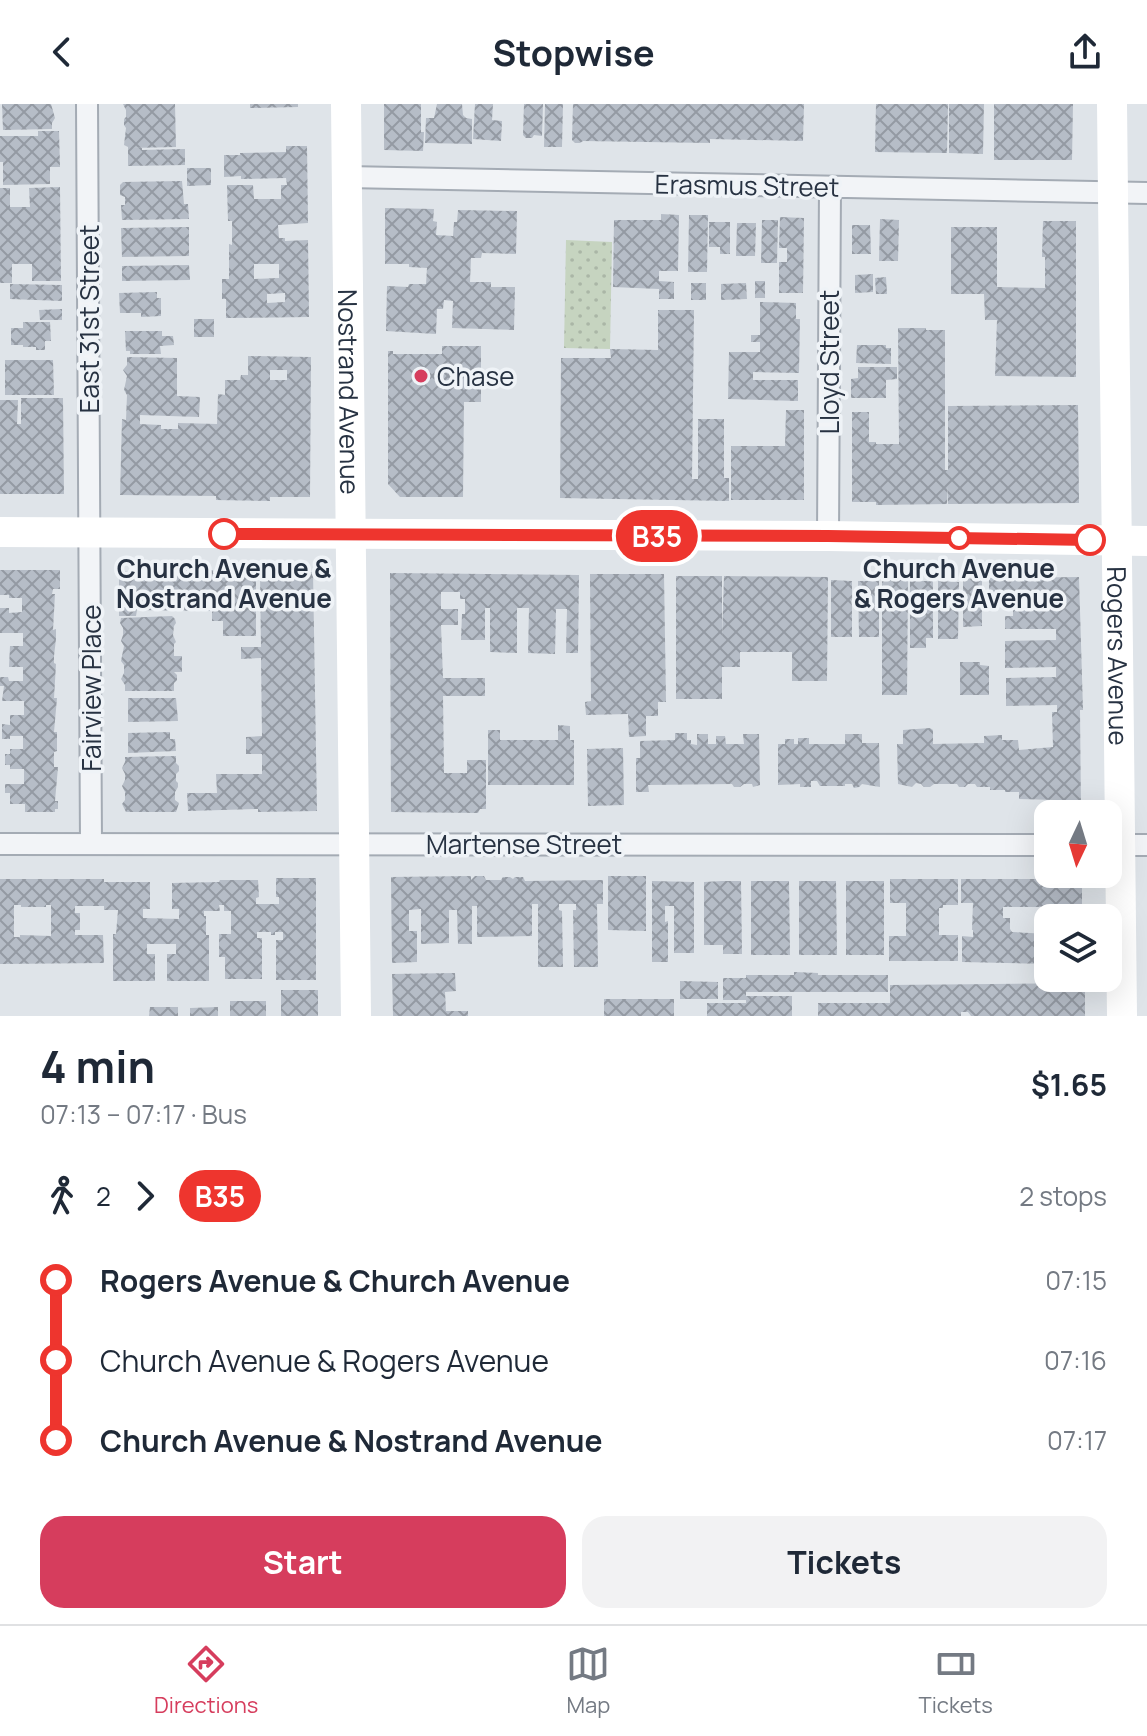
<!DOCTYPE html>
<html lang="en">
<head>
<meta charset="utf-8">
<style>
  :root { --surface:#fff; --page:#f2f2f3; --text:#1f2937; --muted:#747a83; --line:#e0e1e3; --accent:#d63d5d }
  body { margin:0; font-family:Manrope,sans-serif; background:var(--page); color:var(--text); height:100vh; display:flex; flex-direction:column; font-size:30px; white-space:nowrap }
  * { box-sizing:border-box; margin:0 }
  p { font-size:26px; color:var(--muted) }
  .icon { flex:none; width:44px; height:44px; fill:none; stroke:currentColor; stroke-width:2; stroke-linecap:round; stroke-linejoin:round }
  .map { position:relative; height:912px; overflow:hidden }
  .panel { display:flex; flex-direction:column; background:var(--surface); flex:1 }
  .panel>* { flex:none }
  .badge { padding:0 16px; border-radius:26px; font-size:28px; line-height:52px }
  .needle { width:52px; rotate:184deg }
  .buttons { position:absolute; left:1034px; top:696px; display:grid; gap:16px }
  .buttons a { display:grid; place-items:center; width:88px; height:88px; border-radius:16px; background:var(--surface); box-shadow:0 8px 32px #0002; font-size:40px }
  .map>.badge { position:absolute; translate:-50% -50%; box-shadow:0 0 0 4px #fff }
  .legs { display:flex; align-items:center; gap:12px; height:88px; padding:0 40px; font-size:26px }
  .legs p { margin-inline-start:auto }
  .headline { display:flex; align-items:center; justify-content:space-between; height:136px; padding:0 40px }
  h1 { font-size:44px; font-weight:700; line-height:60px }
  .button { display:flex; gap:16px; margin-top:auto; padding:16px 40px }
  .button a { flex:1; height:92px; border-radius:24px; background:var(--accent); color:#fff; font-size:32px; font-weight:700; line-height:92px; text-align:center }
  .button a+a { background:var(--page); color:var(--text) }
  ul { padding:0 40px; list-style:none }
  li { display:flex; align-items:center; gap:28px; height:80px; font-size:30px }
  li i { display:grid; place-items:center; width:12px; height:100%; margin:0 10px; background:currentColor }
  li i::after { content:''; width:20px; height:20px; margin:-10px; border:6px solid; border-radius:50%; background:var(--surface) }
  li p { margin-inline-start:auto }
  li:first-child i { background:linear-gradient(#0000 50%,currentColor 0) }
  li:last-child i { background:linear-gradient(currentColor 50%,#0000 0) }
  header { display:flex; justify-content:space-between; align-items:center; height:104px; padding:0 40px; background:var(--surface); font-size:36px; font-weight:700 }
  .menu { display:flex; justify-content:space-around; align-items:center; height:112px; border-top:2px solid var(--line); background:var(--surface); font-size:22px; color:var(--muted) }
  .menu a { display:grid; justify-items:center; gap:4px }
  .menu .on { color:var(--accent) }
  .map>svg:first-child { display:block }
</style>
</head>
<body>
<header><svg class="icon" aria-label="back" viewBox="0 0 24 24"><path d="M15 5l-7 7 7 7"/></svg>Stopwise<svg class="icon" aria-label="share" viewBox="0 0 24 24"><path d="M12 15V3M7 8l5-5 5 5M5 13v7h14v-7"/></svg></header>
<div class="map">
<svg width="1147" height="912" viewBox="0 0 1147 912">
  <defs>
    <pattern id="grass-dots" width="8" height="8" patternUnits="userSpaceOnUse" patternTransform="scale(2)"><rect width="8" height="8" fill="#c6d4c0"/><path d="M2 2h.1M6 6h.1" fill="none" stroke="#aab6a6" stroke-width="1.8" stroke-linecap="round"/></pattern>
    <pattern id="building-cross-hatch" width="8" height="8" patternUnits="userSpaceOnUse" patternTransform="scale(2)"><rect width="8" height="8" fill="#b6bdc7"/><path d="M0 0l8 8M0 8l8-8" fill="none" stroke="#949aa3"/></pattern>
  </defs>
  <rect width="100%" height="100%" fill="#dfe4e9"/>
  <path fill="url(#grass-dots)" d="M566,136L612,138L610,245L564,244Z"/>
  <path fill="url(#building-cross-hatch)" fill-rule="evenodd" d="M2,0H51L55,14L52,19V25L3,26Z
    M123,0H175L176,43L132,44H142V46L185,45V61L128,62V43L124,41L126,24L124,21V15L126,13V6Z
    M250,0H298V3L250,4Z
    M384,0H421V28H424L423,47L384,46Z
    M437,0H462L463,11L466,14L472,15V40L425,39L426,14H434Z
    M475,0H493L492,16L502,17L501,37L473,35Z
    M524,0H543L542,32L534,31L532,34H526L523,31Z
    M545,0H563L562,43H544Z
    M573,0H804L803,37L710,35V39L583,37L580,39H575L572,36Z
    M876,0H948L947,49L875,48Z
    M949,0H984L983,50L949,49Z
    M994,0H1073L1072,56H994Z
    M38,27H59L60,63H50V80L3,81V58H0V32H38Z
    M286,42H307L308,119L278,121L279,134H285V137L308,136L309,213L226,214V195H222V175H229V140L232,141V117H228L227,81H253L254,95H281V81H287L286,74L241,75V72L224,73V51H240V49L286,48ZM254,160H279V174L254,175ZM285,189V198L267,199V190Z
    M187,64H211V81L187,82Z
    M182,77L184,100H188L189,115L122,116L121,101H125V93L120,91V81L123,78Z
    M60,83L61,177H32V160H12V179H0V84H10V103H30L29,84Z
    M385,104L434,105L433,117L437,118L436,131L453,132L454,118H457L458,106L517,107L516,150L482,149L481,154H471L470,178H491V183H515L514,226L452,224L453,197L444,196L443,205H437L436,230L386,227L387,182L408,183L409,180H426L427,164L409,163V160H385Z
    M661,110L679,111L678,167H659V177L674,178V195H659V185L613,183L614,116H661Z
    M689,111H708L707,168H688Z
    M780,113L804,114L803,189H779V158H787V144H779Z
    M880,115L899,116L898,157H879Z
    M762,116H778L777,159H761Z
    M1043,117H1076V273L995,272L997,216H985L984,190H951V123H997V183L1045,184V153H1042Z
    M709,118H730V150H720V143H709Z
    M737,119H756L755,152H736Z
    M852,121H870L871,150H852Z
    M189,123V152L122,153L121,124Z
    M189,161L190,176L122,177V162Z
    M873,170V188L855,189V171Z
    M886,173L887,190H876L875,174Z
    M755,177H765V194H755Z
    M691,179H706V196H691Z
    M746,179L747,195L721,196V180Z
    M10,180L62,181V197L10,195Z
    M157,188V194H161V212L141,213V209H120L119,189Z
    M760,198L796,199V215H800L799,269L753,268V276H798V297L728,295L729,248H760V238H751V231H760Z
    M62,205V216H40L39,206Z
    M658,206H694L692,375H698V315H724V374H729V397L560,394L561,254H611L610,245L658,246Z
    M194,215H214V233H194Z
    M23,218H50L51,237H45V246H36V243H23V241H11V224H23Z
    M898,224H926V226H945V366H948V302L1078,301L1079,399L948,400L947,382V400L876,401V398H852V308H869V338H876V340H899Z
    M125,227H162V232H173L174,241L160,242L161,250H130V247H126Z
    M857,241H886V244H891V260L856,259Z
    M442,242H481V298H464L463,393H400L388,380V247H393V250H442Z
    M248,252L311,253L310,393H270V397L216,396V392L120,391L122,315L126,316L127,291L124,286L127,272L123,266L127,261V253L177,254V292L200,293L199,313L140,311V320L161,321V325H178V319L217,320L218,290L225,291V276H240L241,271H248ZM270,266H287V276H270Z
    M5,256H53L54,291H5Z
    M858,263H897V275L886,276V294H851V275L858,274Z
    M21,294H63L64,390H0V296H18L17,320H21Z
    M786,306H804V396H731V342H785Z
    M0,466H60V485H53L52,490H55L53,526L56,525V535L54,552V559L56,560L54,594H57L54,628H57V647L54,648V663H58L55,697H58V705H55V708H25V700H10V689H5V680H24V665H10V661H5V650H10V645H23V632H10V635H2V620L10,621V611H24V597H2L4,582H0V573H8L9,577H23V563H9L10,542H23V529H0V504H9V509L22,508V494H9V491H0Z
    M175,466H213V469L256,470V532H223V517H212V507L137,506L136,512H119V467L175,468Z
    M313,468L317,707L258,708V705L188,707L187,689H217L216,670H262V650H246V633L262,632L261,554L241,555V543H261L260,469Z
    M390,469L579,471L578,549H566L567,505H556L555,550L528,549L529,504H517V549L490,548V504H485V536H461L462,510H465V495H460V488H441V505H458V521H441L443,574H485V592H443L444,669H467V656H486V705H480L478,709L391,708Z
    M590,470H664L666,598H658V612H646V632L629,633L628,610L586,611L585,598L591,597Z
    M676,472H722V533L724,472L828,473L827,577H792V548H740V563H722V595H676Z
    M882,473H908L907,591H882Z
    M1079,473L1083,606H1080L1081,707H1054V696L1019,695V688H1005V686H990V683H977L975,680H968L965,683H959L957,680H934L930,683H924L921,680L916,679L912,683L898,680L897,640H903V626L930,624L933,626V640L984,639V632L1002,631V636H1018L1019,646L1053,643L1052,608H1057V601L1006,602V574L1056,573V563L1005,564V537L1056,536V525H1005V512H1013V493H989V474Z
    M982,474V522L963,523V475Z
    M831,476L852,477V533H831Z
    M858,477H879V533H859Z
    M910,477H933V534H926V544H910Z
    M938,477L959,478L958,535H938Z
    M172,512L175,515L176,519L174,522L173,531L176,538L174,540V552H182V568H174L177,571V576L174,579V587H125V581L121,575L124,569V561L121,557L124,542L121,537L123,531V524L120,519L121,514Z
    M960,558H980V561L989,562V591H960Z
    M128,594H176L178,617L128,618Z
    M558,621L570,622V636H574V681H488V626H500V636H558Z
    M170,628V635H175L176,647L128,649V629Z
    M675,629H687V636H691V640L697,641V630H708V640H716V632H725L726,640H744L743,630H759L760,681L753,683L752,680H744L740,683H734L732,680L648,681L649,688H636V654H640V637L675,636Z
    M845,630H862V639H879L880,683L862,680L859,683L854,684L852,680H845V682H820L817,677H811V683H800V680L778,681V640H785V635H794V640H798V634H809V640H845Z
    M623,644L624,701L588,702L587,645Z
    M176,652V659L179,662V667L176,670V677L178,679V683L175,688V696L179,699L176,708H126L122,700L125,696V688L122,682L125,676V670L122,664L125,658V653Z
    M471,772V776L475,772H484L486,776H501L503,773H510L513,775L515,773H523L525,777L603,776V800H597L598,863H574L573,806H576V800H559V806L562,807L563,863H538V800H532V832L477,833V802H472V840H458L457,806H449V839L421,840V805L409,806V827H417V858L392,859L391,773Z
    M608,772H646V827L608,826Z
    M276,774H316V876H276V836H283V828H275V831H271V828H257V834H262V875H225V853H219V830H231V807H224V801H219L220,807H204V812H206V831H209V877H167V850H176V840H147V850H155V877H113V830H116L118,806H104V802H75V809H80V826H75V831H103L104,859L0,860V775H104V778H150V805H143V814L179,815V805H172V779L219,778L220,776H258L259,793L256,794V800H279V793H276ZM14,801H21V803H46V801H51V832L20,831V833H14Z
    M890,775H958V801H943V804H939V831H958V857H889V832H906V799H890Z
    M961,775H1082V814H1048V823L1044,824L1045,803H1003V814H1010V825L1012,828L1048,830V860L962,858V832L973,833V826H972L973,799H961Z
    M652,777L694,778V849H674V802H665V818L668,817V858H652Z
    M722,777H741L742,850H723V841H704V778Z
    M751,777H789L790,851H751Z
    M799,777H836L837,851H799Z
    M846,777H884V851H846Z
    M794,868L818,869V871H888V888H746V892H792V912H707V899H746V896H723V874H746V871H794Z
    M455,869L456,887L445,888L446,907H468V912H393L392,870Z
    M680,877L718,878V895H680Z
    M1085,879V912H971L968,908H961V912H818V899H890V881Z
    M281,886H318V912H281Z
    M604,895H674V912H604Z
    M230,897H266V912H230Z
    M150,903H178V912H149Z
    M218,903V912H190V904Z"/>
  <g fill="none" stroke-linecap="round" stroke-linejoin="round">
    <g stroke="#a4abb4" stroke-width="24">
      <path id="minor" d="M87,0L91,740
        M347,73L1147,89
        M828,432L830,83
        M0,740L1048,741
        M1111,741H1147"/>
    </g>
    <use href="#minor" stroke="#f2f4f7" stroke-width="20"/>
    <g stroke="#fff" stroke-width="30">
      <path id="s1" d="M346,0L356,912"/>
      <path id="s2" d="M1112,0L1122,912"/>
      <path d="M0,428L828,432L1147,437"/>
    </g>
  </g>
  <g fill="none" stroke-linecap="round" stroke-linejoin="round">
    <g stroke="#fff" stroke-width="18">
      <path id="line-1" d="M224,430L828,432L1090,436"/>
    </g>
    <use href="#line-1" stroke="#ee352e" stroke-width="12"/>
  </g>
  <circle fill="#d63d5d" stroke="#eff3f7" stroke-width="3" cx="421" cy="272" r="8"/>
  <g fill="#fff" stroke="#ee352e" stroke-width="4">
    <circle cx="224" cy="430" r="14"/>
    <circle cx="959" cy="434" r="10"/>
    <circle cx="1090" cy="436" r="14"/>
  </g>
  <g text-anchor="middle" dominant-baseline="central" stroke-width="7" stroke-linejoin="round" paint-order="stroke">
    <g font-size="26" fill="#273242" stroke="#eff3f7">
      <text transform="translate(747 81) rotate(1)">Erasmus Street</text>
      <text transform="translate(89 215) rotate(-90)">East 31st Street</text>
      <text transform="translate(829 258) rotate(-90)">Lloyd Street</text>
      <text stroke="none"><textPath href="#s1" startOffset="288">Nostrand Avenue</textPath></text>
      <text stroke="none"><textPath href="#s2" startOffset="552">Rogers Avenue</textPath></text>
      <text transform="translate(91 584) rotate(-90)">Fairview Place</text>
      <text x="524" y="740">Martense Street</text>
    </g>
    <g font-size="26" fill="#273242" stroke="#eff3f7" text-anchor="start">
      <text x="437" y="272">Chase</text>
    </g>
    <g font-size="26" font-weight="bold" fill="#273242" stroke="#eff3f7">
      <text x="224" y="464">Church Avenue &amp;<tspan x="224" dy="30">Nostrand Avenue</tspan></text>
      <text x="959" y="464">Church Avenue<tspan x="959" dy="30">&amp; Rogers Avenue</tspan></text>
    </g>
  </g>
</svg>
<div class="buttons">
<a><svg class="needle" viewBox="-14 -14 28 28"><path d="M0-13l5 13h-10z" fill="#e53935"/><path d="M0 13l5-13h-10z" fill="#747a83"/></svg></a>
<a><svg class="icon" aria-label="layers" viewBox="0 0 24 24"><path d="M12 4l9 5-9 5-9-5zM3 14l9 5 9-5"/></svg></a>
</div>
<b class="badge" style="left:657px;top:432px;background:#ee352e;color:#fff">B35</b>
</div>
<section class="panel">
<div class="headline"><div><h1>4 min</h1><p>07:13 – 07:17 · Bus</p></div><b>$1.65</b></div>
<div class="legs"><svg class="icon" aria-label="walk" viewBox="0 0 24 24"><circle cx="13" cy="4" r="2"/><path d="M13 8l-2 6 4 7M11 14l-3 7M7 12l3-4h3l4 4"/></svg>2<svg class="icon" aria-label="forward" viewBox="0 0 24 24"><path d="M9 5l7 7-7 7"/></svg><b class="badge" style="background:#ee352e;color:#fff">B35</b><p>2 stops</p></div>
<ul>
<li><i style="color:#ee352e"></i><b>Rogers Avenue &amp; Church Avenue</b><p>07:15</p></li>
<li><i style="color:#ee352e"></i><span>Church Avenue &amp; Rogers Avenue</span><p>07:16</p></li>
<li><i style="color:#ee352e"></i><b>Church Avenue &amp; Nostrand Avenue</b><p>07:17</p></li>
</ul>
<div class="button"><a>Start</a><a>Tickets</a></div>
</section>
<nav class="menu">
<a class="on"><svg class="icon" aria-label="directions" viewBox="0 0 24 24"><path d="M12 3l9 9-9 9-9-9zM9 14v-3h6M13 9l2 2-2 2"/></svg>Directions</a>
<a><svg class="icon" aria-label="map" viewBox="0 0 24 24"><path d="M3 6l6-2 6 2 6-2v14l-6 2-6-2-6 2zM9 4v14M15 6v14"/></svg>Map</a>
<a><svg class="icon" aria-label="tickets" viewBox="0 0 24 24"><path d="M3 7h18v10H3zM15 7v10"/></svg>Tickets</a>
</nav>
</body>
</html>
